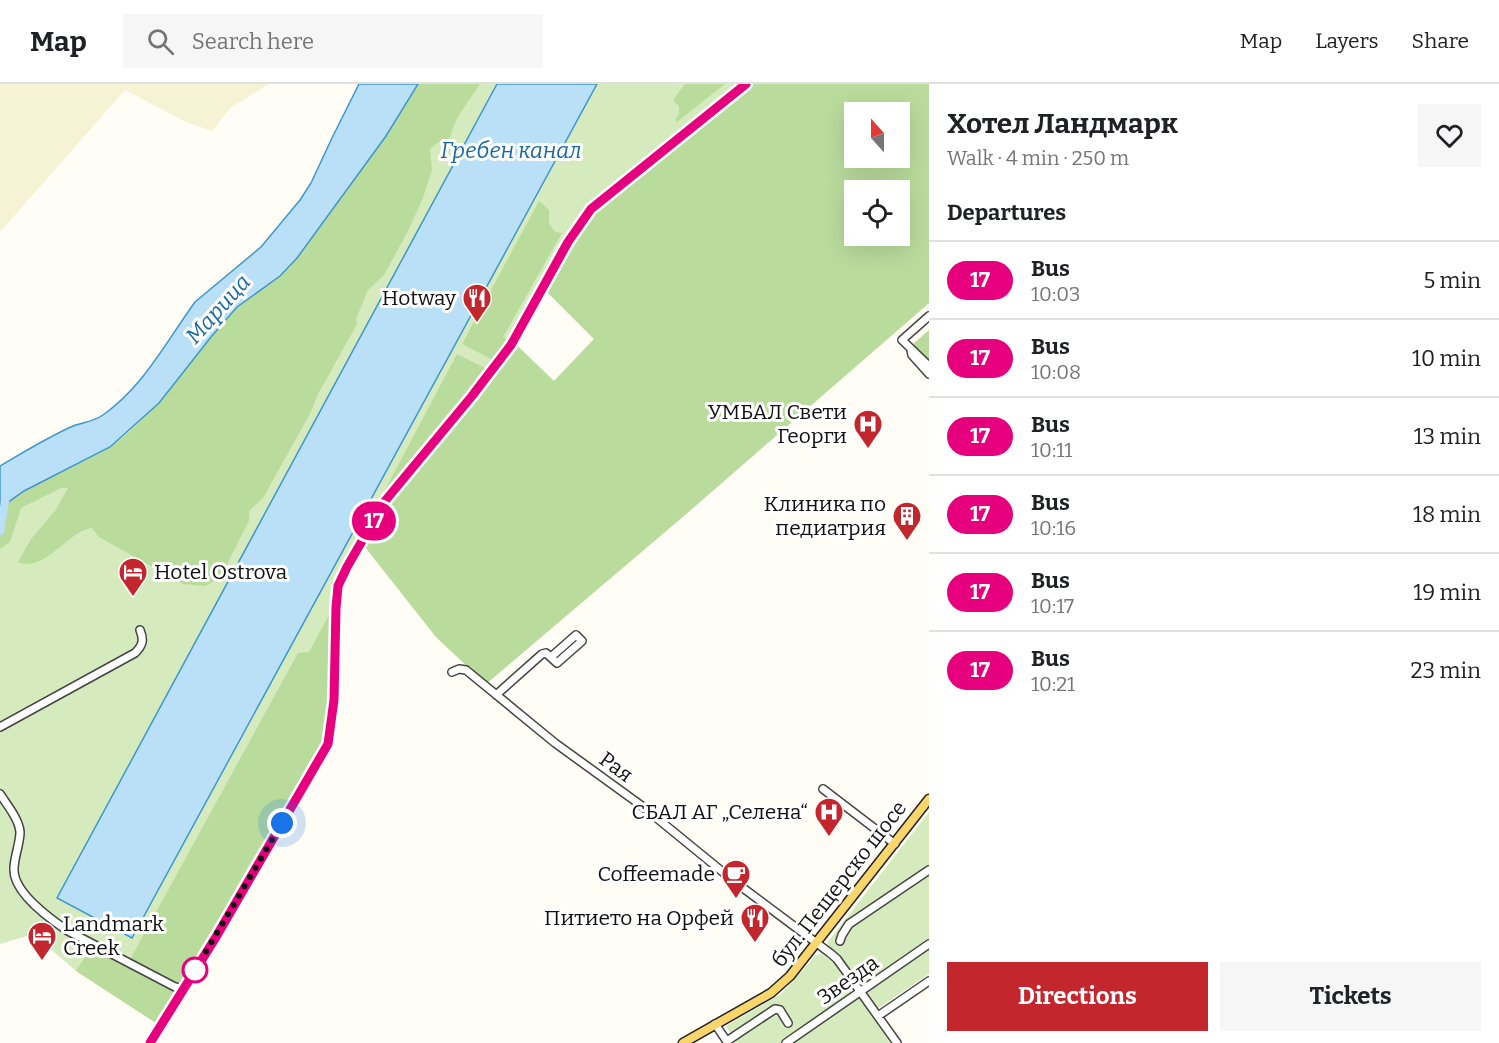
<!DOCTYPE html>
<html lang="en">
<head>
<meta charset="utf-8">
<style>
  :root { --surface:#fff; --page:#f6f6f6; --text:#202124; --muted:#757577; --line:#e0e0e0; --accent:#c4262e }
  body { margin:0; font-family:Bitter,serif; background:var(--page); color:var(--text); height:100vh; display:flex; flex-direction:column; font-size:22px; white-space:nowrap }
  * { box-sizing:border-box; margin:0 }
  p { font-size:20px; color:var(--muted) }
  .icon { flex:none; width:33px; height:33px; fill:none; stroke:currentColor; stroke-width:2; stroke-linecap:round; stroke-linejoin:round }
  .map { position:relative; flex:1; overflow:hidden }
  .drawer { display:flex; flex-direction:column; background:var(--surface); width:570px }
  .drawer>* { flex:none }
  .badge { padding:0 12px; border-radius:20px; font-size:21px; line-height:39px }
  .needle { width:39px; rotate:339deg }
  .fabs { position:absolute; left:844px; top:18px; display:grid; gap:12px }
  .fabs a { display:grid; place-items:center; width:66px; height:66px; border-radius:0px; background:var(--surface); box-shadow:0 6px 24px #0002; font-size:30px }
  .you { position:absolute; width:30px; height:30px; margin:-15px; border:4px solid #fff; border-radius:50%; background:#1a73e8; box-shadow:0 0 0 9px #1a73e833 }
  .map>.badge { position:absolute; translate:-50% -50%; box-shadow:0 0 0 3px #fff }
  h2 { padding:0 18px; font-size:22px; line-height:54px }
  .round { display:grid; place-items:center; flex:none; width:63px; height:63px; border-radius:0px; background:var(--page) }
  .summary { display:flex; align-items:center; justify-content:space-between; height:102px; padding:0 18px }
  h1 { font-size:28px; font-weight:700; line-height:45px }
  .primary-button { display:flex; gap:12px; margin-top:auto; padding:12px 18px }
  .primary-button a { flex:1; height:69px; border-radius:0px; background:var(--accent); color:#fff; font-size:24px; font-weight:700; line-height:69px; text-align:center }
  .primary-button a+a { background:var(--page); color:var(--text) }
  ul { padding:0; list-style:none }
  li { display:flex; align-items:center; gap:18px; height:78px; padding:0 18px; border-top:2px solid var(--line) }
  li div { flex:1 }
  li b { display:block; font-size:22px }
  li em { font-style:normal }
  li .badge { min-width:66px; font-weight:700; text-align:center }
  header { display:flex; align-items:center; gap:36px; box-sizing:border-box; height:84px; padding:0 30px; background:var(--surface); border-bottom:2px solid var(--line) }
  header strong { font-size:28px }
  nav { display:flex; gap:33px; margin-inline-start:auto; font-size:21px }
  .search { width:420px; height:54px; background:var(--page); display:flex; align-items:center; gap:15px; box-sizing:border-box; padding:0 21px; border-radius:0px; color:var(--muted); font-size:22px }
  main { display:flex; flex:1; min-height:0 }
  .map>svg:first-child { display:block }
</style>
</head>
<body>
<header>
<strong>Map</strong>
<div class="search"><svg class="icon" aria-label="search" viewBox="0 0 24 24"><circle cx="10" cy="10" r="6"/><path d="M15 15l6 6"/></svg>Search here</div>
<nav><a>Map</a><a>Layers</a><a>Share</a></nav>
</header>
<main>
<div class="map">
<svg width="929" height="959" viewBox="0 0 929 959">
  <rect width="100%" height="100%" fill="#fffdf5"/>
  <path fill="#f6f3d4" d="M0,0H269L230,24L212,47L188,39L125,6L0,148Z"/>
  <path fill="#d5ebbd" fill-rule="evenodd" d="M418,0H929V219L685,431L486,600L436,553L359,456L336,498L332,531L329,627L156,939L76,887L33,850L0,860V424L47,394L400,30ZM855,28H900V74H855ZM855,106H900V152H855ZM546,207L594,255L554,297L515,259Z
    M929,728V890L877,925L827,859Z
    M822,870L835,880L855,914L859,912L890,959H736L726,942L781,910L816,871Z"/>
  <path fill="#b9dc9c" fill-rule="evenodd" d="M418,0H480C469,17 454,34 450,54L439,58L430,65L432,86L423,114L409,145L384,191L368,206L356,235L357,240L317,312L311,328L263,414L249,427V437L220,494L205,502L183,500L99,453L92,444C67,447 46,489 18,478L31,455L55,427L68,404H61L21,424L10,458L0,465V424L24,407L89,375L110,363L127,350L159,319L211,253L237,223L289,184L297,174L386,52Z
    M685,0H725L677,38L675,35L679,30V23L674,17L675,13Z
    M751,0H929V219L685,431L486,600L436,553L359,455L457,270L485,284L492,291L499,283L491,275L462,260L539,117L549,126V139L555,148L562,149L503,253L514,259L554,297L594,255L546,207L576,151L593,127L618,105ZM855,28H900V74H855ZM855,106H900V152H855Z
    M929,246V278L913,260Z
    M329,531H332L326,654L320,668L156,939L76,887L91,864L129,882L132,872L298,569L309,568Z"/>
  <path fill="#b9e0f7" stroke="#3f96cf" stroke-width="1.5" d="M359,0H418L386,52L297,174L280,192L237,223L211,253L159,319L110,363L24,407L0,424V382C24,368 48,353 73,342C83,338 93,338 103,331C144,302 166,258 195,218L261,163L300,116L311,99L332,54Z
    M497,0H597L132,854L57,814Z"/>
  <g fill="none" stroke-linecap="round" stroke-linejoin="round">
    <path stroke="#b9e0f7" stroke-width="8" d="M0,447L6,412"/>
    <g stroke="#444" stroke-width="10">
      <path id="minor" d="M929,232L902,256L929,282
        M911,266L912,271L929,290
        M452,588L459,585L466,586L555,659L642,722L735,798L830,869L837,875L897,959
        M496,611L542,570L546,569L557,579L582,557L576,551L551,573
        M0,643L135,569C143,561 144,556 140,546
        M823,705L895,760
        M0,710C7,721 19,735 20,748C20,760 14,773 14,785C13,808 50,835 68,847L175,903L184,905
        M840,857L842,851L849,840L929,786
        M878,932L929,897
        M715,940L728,959
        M727,957L775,925L780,926L788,939
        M150,959L216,853L328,660L335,616L336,524L338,502L347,483L385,417L472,312L511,261L577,143L591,125L746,0
        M786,959L929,860"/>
    </g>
    <g stroke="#222" stroke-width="11">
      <path id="major" d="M683,959L771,909L790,892L929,715"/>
    </g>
    <use href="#minor" stroke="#fff" stroke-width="7"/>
    <use href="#major" stroke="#f9d66b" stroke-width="8"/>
  </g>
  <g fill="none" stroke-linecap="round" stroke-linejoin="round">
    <g stroke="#fff" stroke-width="14">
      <path id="line" d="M150,959L216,853L328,660L334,616L336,524L338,502L347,483L385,417L472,312L511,261L568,158L591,125L746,0"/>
    </g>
    <use href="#line" stroke="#e6007e" stroke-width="9"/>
    <path stroke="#111" stroke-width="6" stroke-dasharray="0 10.8" d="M195,886L282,739"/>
  </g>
  <defs>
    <g id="restaurant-pin" transform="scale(1.5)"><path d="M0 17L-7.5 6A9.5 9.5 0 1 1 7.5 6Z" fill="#c4262e" stroke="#fff"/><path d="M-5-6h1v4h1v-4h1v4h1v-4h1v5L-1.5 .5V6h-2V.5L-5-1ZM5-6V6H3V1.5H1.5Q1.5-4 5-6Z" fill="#fff"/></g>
    <g id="hospital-pin" transform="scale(1.5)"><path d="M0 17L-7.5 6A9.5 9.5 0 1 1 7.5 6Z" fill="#c4262e" stroke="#fff"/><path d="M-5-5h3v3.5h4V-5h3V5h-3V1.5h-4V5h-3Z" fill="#fff"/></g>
    <g id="building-pin" transform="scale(1.5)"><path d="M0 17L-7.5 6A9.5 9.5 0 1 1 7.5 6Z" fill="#c4262e" stroke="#fff"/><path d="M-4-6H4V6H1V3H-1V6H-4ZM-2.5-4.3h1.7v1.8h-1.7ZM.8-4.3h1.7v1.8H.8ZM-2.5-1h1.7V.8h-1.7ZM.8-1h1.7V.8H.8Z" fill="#fff"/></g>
    <g id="hotel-pin" transform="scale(1.5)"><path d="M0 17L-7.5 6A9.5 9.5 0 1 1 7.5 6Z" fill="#c4262e" stroke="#fff"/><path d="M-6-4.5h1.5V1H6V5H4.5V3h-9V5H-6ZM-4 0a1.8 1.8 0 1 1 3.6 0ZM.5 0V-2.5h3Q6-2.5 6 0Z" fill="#fff"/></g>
    <g id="cafe-pin" transform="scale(1.5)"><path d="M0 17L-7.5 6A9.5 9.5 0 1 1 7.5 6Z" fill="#c4262e" stroke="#fff"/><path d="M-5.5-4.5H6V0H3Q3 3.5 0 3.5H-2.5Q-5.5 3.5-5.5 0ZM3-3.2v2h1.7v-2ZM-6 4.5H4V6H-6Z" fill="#fff"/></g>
  </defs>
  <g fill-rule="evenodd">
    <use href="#restaurant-pin" x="477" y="214"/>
    <use href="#hospital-pin" x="868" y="340"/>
    <use href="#building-pin" x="907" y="432"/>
    <use href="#hotel-pin" x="133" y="488"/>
    <use href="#hospital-pin" x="829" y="728"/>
    <use href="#cafe-pin" x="736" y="790"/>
    <use href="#restaurant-pin" x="755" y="834"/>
    <use href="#hotel-pin" x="42" y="852"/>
  </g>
  <circle fill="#fff" stroke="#e6007e" stroke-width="3" cx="195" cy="886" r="12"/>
  <g text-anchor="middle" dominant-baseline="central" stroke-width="6" stroke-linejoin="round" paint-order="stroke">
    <g font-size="21" fill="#111" stroke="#fff" text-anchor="end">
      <text x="456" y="214">Hotway</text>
      <text x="847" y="328">УМБАЛ Свети<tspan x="847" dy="24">Георги</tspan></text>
      <text x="886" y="420">Клиника по<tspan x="886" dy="24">педиатрия</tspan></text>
      <text x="154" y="488" text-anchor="start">Hotel Ostrova</text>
      <text x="808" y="728">СБАЛ АГ „Селена“</text>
      <text x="715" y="790">Coffeemade</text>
      <text x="734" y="834">Питието на Орфей</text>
      <text x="63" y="840" text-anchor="start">Landmark<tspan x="63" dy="24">Creek</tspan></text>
    </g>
    <g font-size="21" fill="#111" stroke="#fff">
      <text transform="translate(616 683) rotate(36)">Рая</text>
      <text transform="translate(839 800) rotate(-52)">бул. Пещерско шосе</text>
      <text transform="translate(848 896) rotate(-35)">Звезда</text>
    </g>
    <g font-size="22" font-style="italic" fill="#1768a6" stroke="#fff">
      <text x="511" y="66">Гребен канал</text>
      <text transform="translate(218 225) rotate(-48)">Марица</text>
    </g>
  </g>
</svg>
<div class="fabs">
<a><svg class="needle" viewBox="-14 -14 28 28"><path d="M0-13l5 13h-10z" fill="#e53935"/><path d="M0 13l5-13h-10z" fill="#757577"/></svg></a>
<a><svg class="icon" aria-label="locate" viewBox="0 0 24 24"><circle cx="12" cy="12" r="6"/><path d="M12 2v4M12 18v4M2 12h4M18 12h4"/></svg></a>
</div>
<div class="you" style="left:282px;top:739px"></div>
<b class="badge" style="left:374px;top:437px;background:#e6007e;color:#fff">17</b>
</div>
<section class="drawer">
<div class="summary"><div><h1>Хотел Ландмарк</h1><p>Walk · 4 min · 250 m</p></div><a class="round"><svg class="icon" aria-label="heart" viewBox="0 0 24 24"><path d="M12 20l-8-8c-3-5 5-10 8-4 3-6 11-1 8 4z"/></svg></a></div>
<h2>Departures</h2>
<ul>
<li><span class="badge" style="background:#e6007e;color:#fff">17</span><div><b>Bus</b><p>10:03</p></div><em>5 min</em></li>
<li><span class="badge" style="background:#e6007e;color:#fff">17</span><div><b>Bus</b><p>10:08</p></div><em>10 min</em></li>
<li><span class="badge" style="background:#e6007e;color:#fff">17</span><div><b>Bus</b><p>10:11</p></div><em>13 min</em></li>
<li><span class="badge" style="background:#e6007e;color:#fff">17</span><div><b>Bus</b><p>10:16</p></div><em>18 min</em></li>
<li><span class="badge" style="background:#e6007e;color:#fff">17</span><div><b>Bus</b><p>10:17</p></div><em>19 min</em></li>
<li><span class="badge" style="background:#e6007e;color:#fff">17</span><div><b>Bus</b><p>10:21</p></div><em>23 min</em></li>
</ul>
<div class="primary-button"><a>Directions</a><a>Tickets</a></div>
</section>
</main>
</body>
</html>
